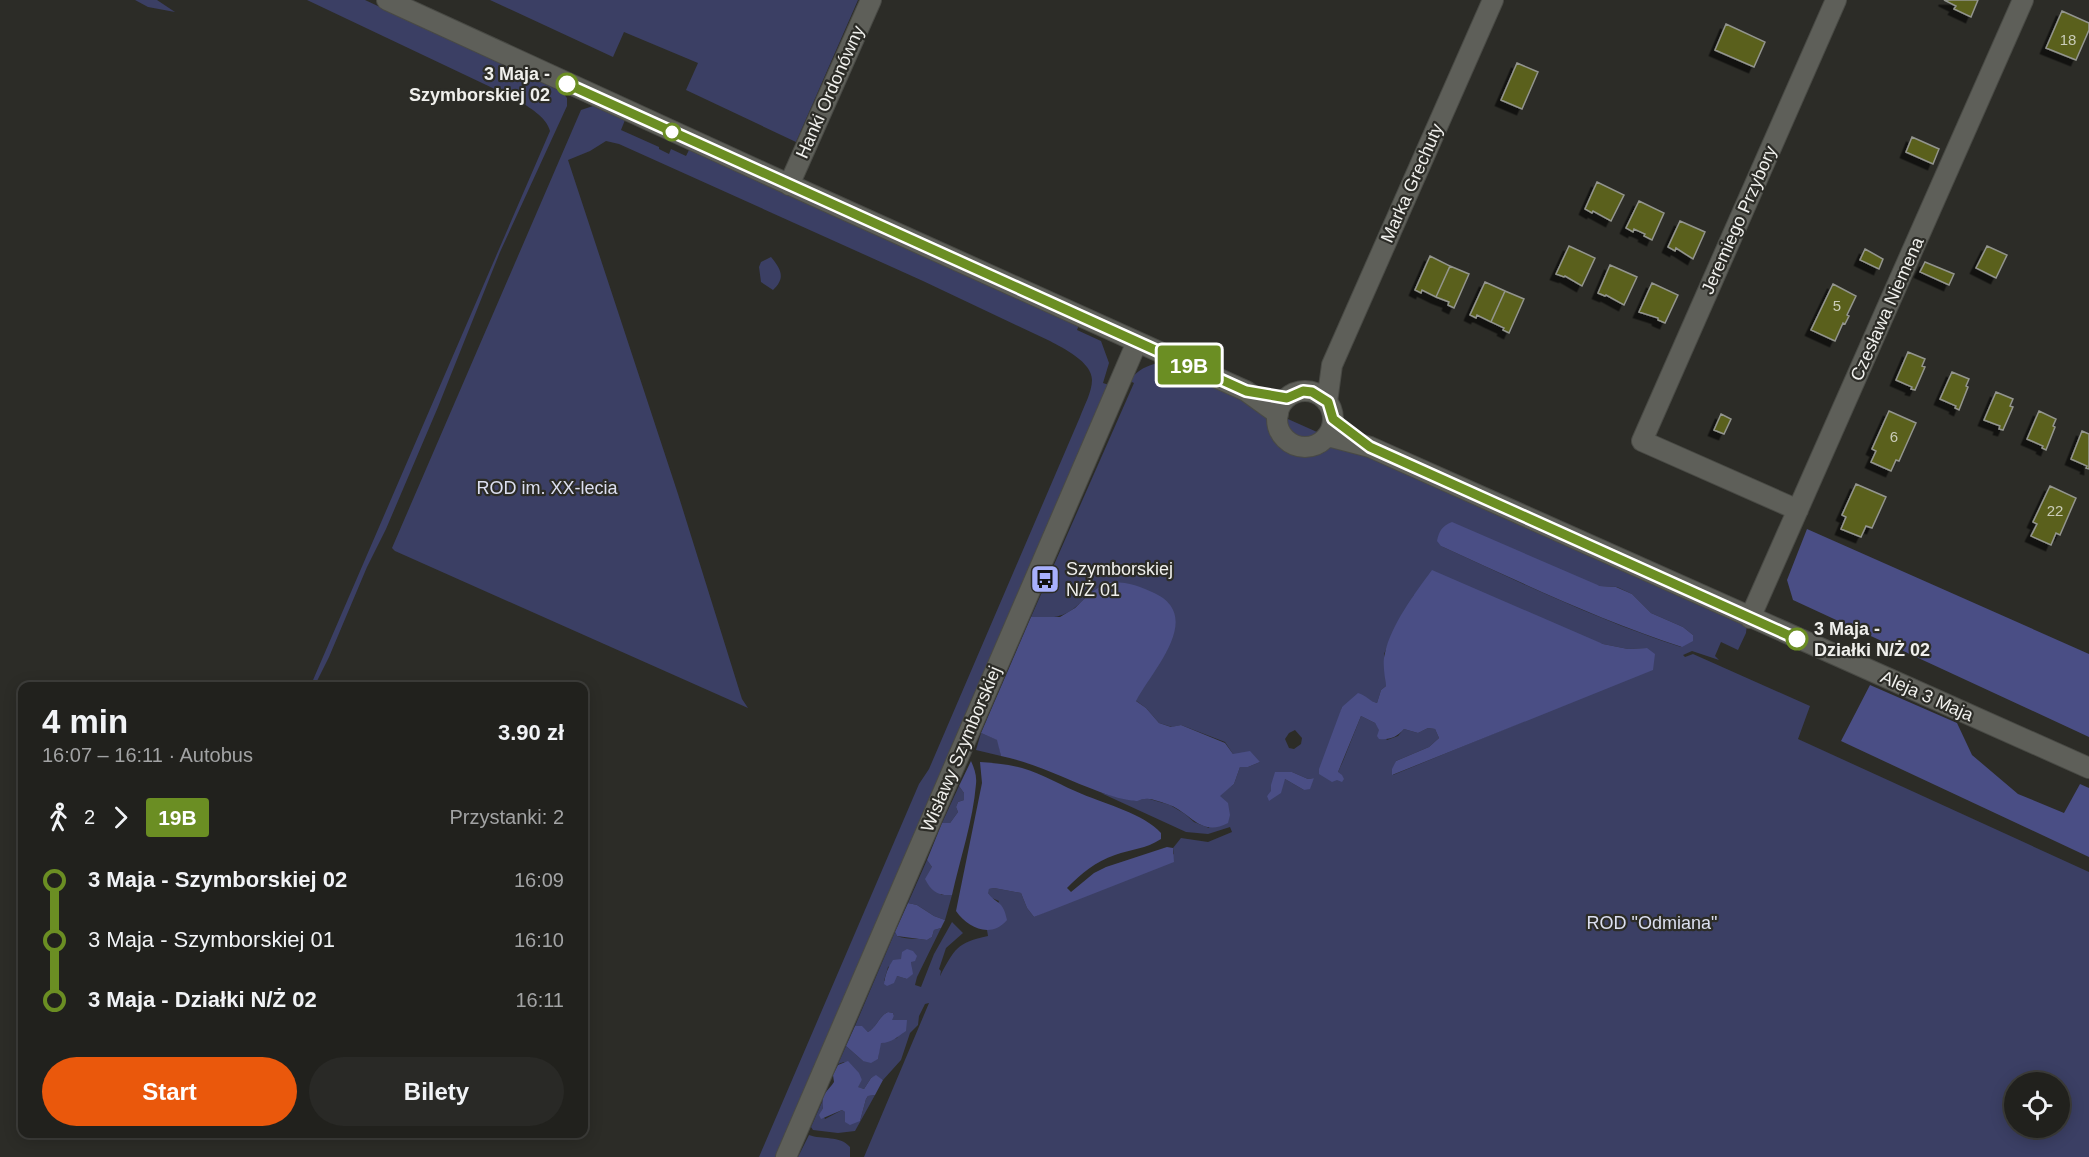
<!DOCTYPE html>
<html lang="pl">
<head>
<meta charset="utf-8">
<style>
  :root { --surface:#21211d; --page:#292926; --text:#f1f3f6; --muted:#a2a3a4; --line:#3e3e3b; --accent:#ea580c }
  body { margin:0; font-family:Helvetica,sans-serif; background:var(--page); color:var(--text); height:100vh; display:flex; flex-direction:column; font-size:22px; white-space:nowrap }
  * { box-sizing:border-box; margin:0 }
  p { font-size:20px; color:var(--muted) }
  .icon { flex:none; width:33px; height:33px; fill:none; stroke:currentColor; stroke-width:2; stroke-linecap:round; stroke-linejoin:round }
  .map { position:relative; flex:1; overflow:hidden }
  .details { position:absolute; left:18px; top:682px; width:570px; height:456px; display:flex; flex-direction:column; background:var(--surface); border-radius:12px; box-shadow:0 3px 15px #0003,0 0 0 2px var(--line) }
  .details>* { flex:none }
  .badge { padding:0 12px; border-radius:4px; font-size:21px; line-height:39px }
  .buttons { position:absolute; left:2004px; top:1072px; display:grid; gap:12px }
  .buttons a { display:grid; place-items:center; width:66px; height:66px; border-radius:50%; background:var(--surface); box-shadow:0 3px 15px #0003,0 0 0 2px var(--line); font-size:30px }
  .map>.badge { position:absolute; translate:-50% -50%; box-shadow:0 0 0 3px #fff }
  .legs { display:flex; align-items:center; gap:9px; height:66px; padding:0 24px; font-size:20px }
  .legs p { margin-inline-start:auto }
  .overview { display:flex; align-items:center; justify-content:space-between; height:102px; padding:0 24px }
  h1 { font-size:33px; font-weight:700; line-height:45px }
  .primary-button { display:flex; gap:12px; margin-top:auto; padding:12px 24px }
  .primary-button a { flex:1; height:69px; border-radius:36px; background:var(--accent); color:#fff; font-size:24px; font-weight:700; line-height:69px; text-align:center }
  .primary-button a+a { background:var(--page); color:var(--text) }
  ul { padding:0 24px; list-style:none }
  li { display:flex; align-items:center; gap:21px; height:60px; font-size:22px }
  li i { display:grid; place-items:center; width:9px; height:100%; margin:0 8px; background:currentColor }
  li i::after { content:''; width:15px; height:15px; margin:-8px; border:4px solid; border-radius:50%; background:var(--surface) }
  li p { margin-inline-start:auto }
  li:first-child i { background:linear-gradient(#0000 50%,currentColor 0) }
  li:last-child i { background:linear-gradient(currentColor 50%,#0000 0) }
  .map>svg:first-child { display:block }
</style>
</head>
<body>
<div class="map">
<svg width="2089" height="1157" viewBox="0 0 2089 1157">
  <defs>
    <filter id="shadow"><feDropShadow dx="-5.5" dy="5.5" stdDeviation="0" flood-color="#0009"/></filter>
  </defs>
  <rect width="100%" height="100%" fill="#2c2c27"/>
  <path fill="#3b3f64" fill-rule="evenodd" d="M135,0H157L175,12L148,7Z
    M307,0H365L562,92L567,98V106L500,252L438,407L386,529L367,567L329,657L314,687H310L550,131C546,116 529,108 518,100Z
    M490,0H858L796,142L686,90L698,63L624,32L613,57Z
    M593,106L625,120L621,130L659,147V149L669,154L671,149L686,156L689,150L1079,325L1077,330L1101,341L1109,363L1103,383L1109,385L775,1157H759L919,784L929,769L1080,417C1084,406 1092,392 1092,380C1092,362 1063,348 1050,341L923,281L619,144L606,141L590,151L568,160L678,494L742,699L748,708L395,551L392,548L581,110Z
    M771,257C781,269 786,278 773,290L761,282L759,267L761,262Z
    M1154,364L1169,366L1747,624L1746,633L1738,650L1721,642L1715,656L1719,660L1692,651L1683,655L1685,657L1693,654L1810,706L1798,739L2089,872V1157H864L929,1003L925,1004L919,1016L918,1025L910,1033L901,1060L883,1080L876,1076L871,1078L864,1089L857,1087L862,1080L844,1062L838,1064L846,1046L863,1061L878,1059L880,1043L897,1038L899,1034L903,1033L898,1021L891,1020L894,1016L893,1013L888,1012C879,1016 877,1027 868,1032L861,1026H855L895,932L897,936C907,940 917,938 927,940L932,937L934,930L941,928L917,977L915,985L921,987L934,954L952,922L963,933L946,948L939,969L941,971L940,976C954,950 957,942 988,936L987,930L999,901L992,898L987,892L989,889L994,888L1021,893L1027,908L1034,917L1174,854L1173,848L1181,838L1208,842L1232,832L1230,827L1208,834L1186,832L1101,793L1136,801L1146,798L1170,805L1185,814L1194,822L1209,828L1219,796L1234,784L1240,767H1248L1260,762L1233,754L1225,742L1181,725L1172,727L1159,723L1146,708L1135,700L1167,650L1089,594C1070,614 1061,620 1031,617L1134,383L1130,381C1135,372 1144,367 1154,364ZM1441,546L1600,586L1617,587L1632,594L1651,613L1683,627L1693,635L1681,647C1600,621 1519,582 1441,546ZM1414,595L1603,644L1628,649L1647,648L1522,722L1393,775L1396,761L1429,747L1439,738L1435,729L1428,728L1418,733L1404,729L1398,736L1387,740L1375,723L1361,716L1343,761L1338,772L1329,779L1324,775L1342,707L1371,701L1377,703L1381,690L1386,686L1384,654L1394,630ZM1295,730L1302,738L1301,744L1294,749L1289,748L1285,739L1289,733ZM1292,772L1308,779L1314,778L1304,790L1285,779L1267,796ZM901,959L911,962L912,974L907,979L897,976L884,981L888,967ZM2014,1083H2060V1128H2014Z
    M981,733L998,740L1001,756L976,750Z
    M959,786L964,793V800L958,802L956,807L958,812L950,823H942Z
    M927,860L932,867L941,895H952L945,920L934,916L917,905L908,903Z
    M875,1095L855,1131L838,1133L813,1130L811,1127L822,1102L823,1108L821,1112L825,1119L842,1110L860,1121L866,1099L868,1096Z
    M809,1135C822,1140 840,1135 850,1147V1157H798Z"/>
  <path fill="#4a4e85" d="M1452,522L1600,586L1616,587L1632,594L1651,613L1683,627L1693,635V641L1682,647C1599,620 1520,582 1441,546L1437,541C1439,531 1442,526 1452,522Z
    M1807,529L2089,654V737L1793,600L1787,580Z
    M1432,570L1603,644L1628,649L1647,648L1655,654L1653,670L1392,775V769L1396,761L1429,747L1439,738L1435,729L1428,728L1418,733L1404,729C1397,737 1390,740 1379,739L1377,736L1379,730L1375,723L1361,716L1338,772L1342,775L1344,779L1342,782L1337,780L1332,782L1319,774V769L1342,707L1358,693C1366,695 1369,701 1377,703L1381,690L1386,686C1385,676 1382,663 1385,653C1391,625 1415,593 1432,570Z
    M1107,582C1126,582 1134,584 1152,592C1206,615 1153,669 1136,701L1146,708L1159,723L1171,727L1181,725L1225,743L1233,754L1250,751L1260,762L1248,767H1240L1234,784L1220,796L1228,803L1230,815L1228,823C1200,838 1190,811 1167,804C1160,802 1151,798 1145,799C1140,799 1140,801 1136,801C1125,800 1110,796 1100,792C1065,779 1038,764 1001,756L997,740L981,733L1031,617H1060L1075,608L1089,594Z
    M1870,685L1957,723L1972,755L2018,794L2064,813L2080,784L2089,788V857L1841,741Z
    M971,761C974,768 977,775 976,784C973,821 960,859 952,895C938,896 931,891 925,879L932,867L927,860L942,823H950L958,812L956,807L958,802L964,800V793L959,786Z
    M980,762C994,763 1008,764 1022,768C1043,774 1062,786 1082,794C1106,804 1144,814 1161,833V839C1146,849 1131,849 1115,855C1095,862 1082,873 1067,888L1071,892L1094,873L1106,867L1167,847L1173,848L1174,862L1034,917L1027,908L1021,893L994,888L989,889L988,893C997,905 1003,900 1007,920C991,939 968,928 956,911L982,783Z
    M1275,772H1292L1308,779L1314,778L1310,789L1304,790L1285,779L1281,793L1269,801L1267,796L1271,791V785Z
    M908,903L917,905L934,916L945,920L941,928L934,930L932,937L927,940L897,936L895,932Z
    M907,949L913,951L917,956L915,961L911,962L913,974L907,979L897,976L894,983L887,986L884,984C885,975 888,967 893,960L901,959L902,952Z
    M888,1012L893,1013L894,1016L892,1020H907L906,1031C898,1036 892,1043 881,1043L878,1059L871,1063L863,1061L846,1046L855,1026H862L868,1032C877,1027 879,1016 888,1012Z
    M848,1061L859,1073L862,1080L858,1087L864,1089L871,1078L876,1075L883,1080L875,1095L868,1096L866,1099L860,1121L850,1125L845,1122V1112L842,1110L821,1119L819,1115L823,1108C820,1095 828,1091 834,1082L833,1075L838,1065Z"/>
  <path fill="#5a601d" stroke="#93958e" stroke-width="1.5" filter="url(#shadow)" d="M1944,0H1978L1971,17L1954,9L1956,6Z
    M2062,11L2089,23V30L2076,60L2046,48Z
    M1726,24L1765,42L1754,67L1715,50Z
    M1517,63L1538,72L1522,109L1501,100Z
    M1912,137L1939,149L1933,164L1906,152Z
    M1597,182L1624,195L1611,221L1593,211L1592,213L1585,209Z
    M1639,201L1664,213L1652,240L1644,236L1645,234L1634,229L1633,232L1626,228Z
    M1680,221L1705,232L1693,259L1676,248L1675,251L1668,247Z
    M1569,246L1595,258L1582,286L1565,276L1564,277L1556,274Z
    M1987,246L2007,255L1996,278L1976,268Z
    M1865,249L1883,259L1879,269L1860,260Z
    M1430,256L1450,266L1436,297L1422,290L1421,293L1415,290Z
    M1925,262L1954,274L1949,285L1920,272Z
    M1610,265L1637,277L1624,305L1606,295L1605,296L1598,293Z
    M1450,266L1469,274L1454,308L1448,305L1449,302L1436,297Z
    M1485,282L1505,291L1491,322L1477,315L1476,318L1470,315Z
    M1652,283L1678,295L1665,323L1658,320V318L1639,312Z
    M1833,284L1856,296L1847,315L1849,316L1845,324L1843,323L1835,341L1811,330Z
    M1505,291L1524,299L1509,333L1503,330L1504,328L1491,322Z
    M1908,352L1925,359L1922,366L1925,367L1915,390L1911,389L1912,387L1896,380Z
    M1952,372L1969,379L1966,386L1968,387L1959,410L1955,408L1956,406L1940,399Z
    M1996,392L2013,399L2010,406L2013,407L2003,430L1999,429L2000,426L1984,420Z
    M1889,411L1916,423L1899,461L1896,460L1891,471L1871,462L1876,451L1872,449Z
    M2039,411L2056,419L2053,426L2055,427L2046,450L2042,448L2043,446L2027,439Z
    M1721,414L1731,419L1724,434L1714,430Z
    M2082,431L2089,434V469L2086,468L2087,466L2071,459Z
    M1856,484L1886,497L1872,528L1866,526L1861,537L1841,529L1846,517L1842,515Z
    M2050,486L2076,498L2060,535L2056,533L2051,545L2031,536L2037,524L2033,522Z"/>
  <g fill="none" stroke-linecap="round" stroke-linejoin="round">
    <g stroke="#494a45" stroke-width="22">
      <path id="minor" d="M387,0L788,184L1246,391L1278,414
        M789,185L871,0
        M1277 419a28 28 0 1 1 56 0a28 28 0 1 1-56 0Z
        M1327,402L1332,365L1493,0
        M1328,436L1370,447L2089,768
        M1798,510L1642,441L1836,0
        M1750,618L2023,0
        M786,1157L1137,342"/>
    </g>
    <use href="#minor" stroke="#5e5f59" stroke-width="20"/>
  </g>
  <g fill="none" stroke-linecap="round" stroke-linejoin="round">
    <g stroke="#fff" stroke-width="14">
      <path id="line-1" d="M567,84L1246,391L1287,398L1303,391L1312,392L1328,402L1333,419L1370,447L1797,639"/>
    </g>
    <use href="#line-1" stroke="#6b8e23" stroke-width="9"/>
  </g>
  <defs>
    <g id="bus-square" transform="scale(1.5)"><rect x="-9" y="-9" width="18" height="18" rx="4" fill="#a8b0fc" stroke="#2c2c27"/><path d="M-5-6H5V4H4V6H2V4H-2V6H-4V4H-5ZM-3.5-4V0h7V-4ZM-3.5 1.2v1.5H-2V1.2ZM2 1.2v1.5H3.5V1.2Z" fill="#111"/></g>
  </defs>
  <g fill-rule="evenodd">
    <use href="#bus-square" x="1045" y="579"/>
  </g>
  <g fill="#fff" stroke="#6b8e23" stroke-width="3">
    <circle cx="567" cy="84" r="10"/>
    <circle cx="672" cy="132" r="8"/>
    <circle cx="1797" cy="639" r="10"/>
  </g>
  <g text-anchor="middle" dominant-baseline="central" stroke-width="4.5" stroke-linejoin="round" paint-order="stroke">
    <g font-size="15" fill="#caccb9">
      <text x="2068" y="39">18</text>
      <text x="1837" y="305">5</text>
      <text x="1894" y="436">6</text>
      <text x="2055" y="510">22</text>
    </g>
    <g font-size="18" font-weight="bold" fill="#f0f0ed" stroke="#2c2c27" text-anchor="end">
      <text x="550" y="74">3 Maja -<tspan x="550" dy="21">Szymborskiej 02</tspan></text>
      <text x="1814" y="629" text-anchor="start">3 Maja -<tspan x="1814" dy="21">Działki N/Ż 02</tspan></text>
    </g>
    <g font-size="18" fill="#f0f0ed" stroke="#2c2c27">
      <text transform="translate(830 92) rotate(-66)">Hanki Ordonówny</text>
      <text transform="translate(1412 183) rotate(-66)">Marka Grechuty</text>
      <text transform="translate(1739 220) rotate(-66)">Jeremiego Przybory</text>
      <text transform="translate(1887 309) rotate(-66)">Czesława Niemena</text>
      <text transform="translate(1927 696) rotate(24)">Aleja 3 Maja</text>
      <text transform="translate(961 749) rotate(-67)">Wisławy Szymborskiej</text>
    </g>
    <g font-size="18" fill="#dcdff0" stroke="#2c2c27">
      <text x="547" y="488">ROD im. XX-lecia</text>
      <text x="1652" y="923">ROD "Odmiana"</text>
    </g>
    <g font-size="18" fill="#f0f0ed" stroke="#2c2c27" text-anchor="start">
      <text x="1066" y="569">Szymborskiej<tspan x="1066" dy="21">N/Ż 01</tspan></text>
    </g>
  </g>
</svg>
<div class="buttons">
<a><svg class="icon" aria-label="locate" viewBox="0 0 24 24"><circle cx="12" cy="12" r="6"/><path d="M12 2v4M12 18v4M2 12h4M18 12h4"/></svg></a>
</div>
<b class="badge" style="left:1189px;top:365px;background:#6b8e23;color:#fff">19B</b>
<section class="details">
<div class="overview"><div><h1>4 min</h1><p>16:07 – 16:11 · Autobus</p></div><b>3.90 zł</b></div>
<div class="legs"><svg class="icon" aria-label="walk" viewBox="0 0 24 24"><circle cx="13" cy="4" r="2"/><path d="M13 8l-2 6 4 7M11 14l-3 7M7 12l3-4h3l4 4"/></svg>2<svg class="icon" aria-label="forward" viewBox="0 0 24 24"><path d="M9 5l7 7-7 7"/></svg><b class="badge" style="background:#6b8e23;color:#fff">19B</b><p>Przystanki: 2</p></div>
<ul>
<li><i style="color:#6b8e23"></i><b>3 Maja - Szymborskiej 02</b><p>16:09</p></li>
<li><i style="color:#6b8e23"></i><span>3 Maja - Szymborskiej 01</span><p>16:10</p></li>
<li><i style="color:#6b8e23"></i><b>3 Maja - Działki N/Ż 02</b><p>16:11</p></li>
</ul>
<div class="primary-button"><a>Start</a><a>Bilety</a></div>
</section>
</div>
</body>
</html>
